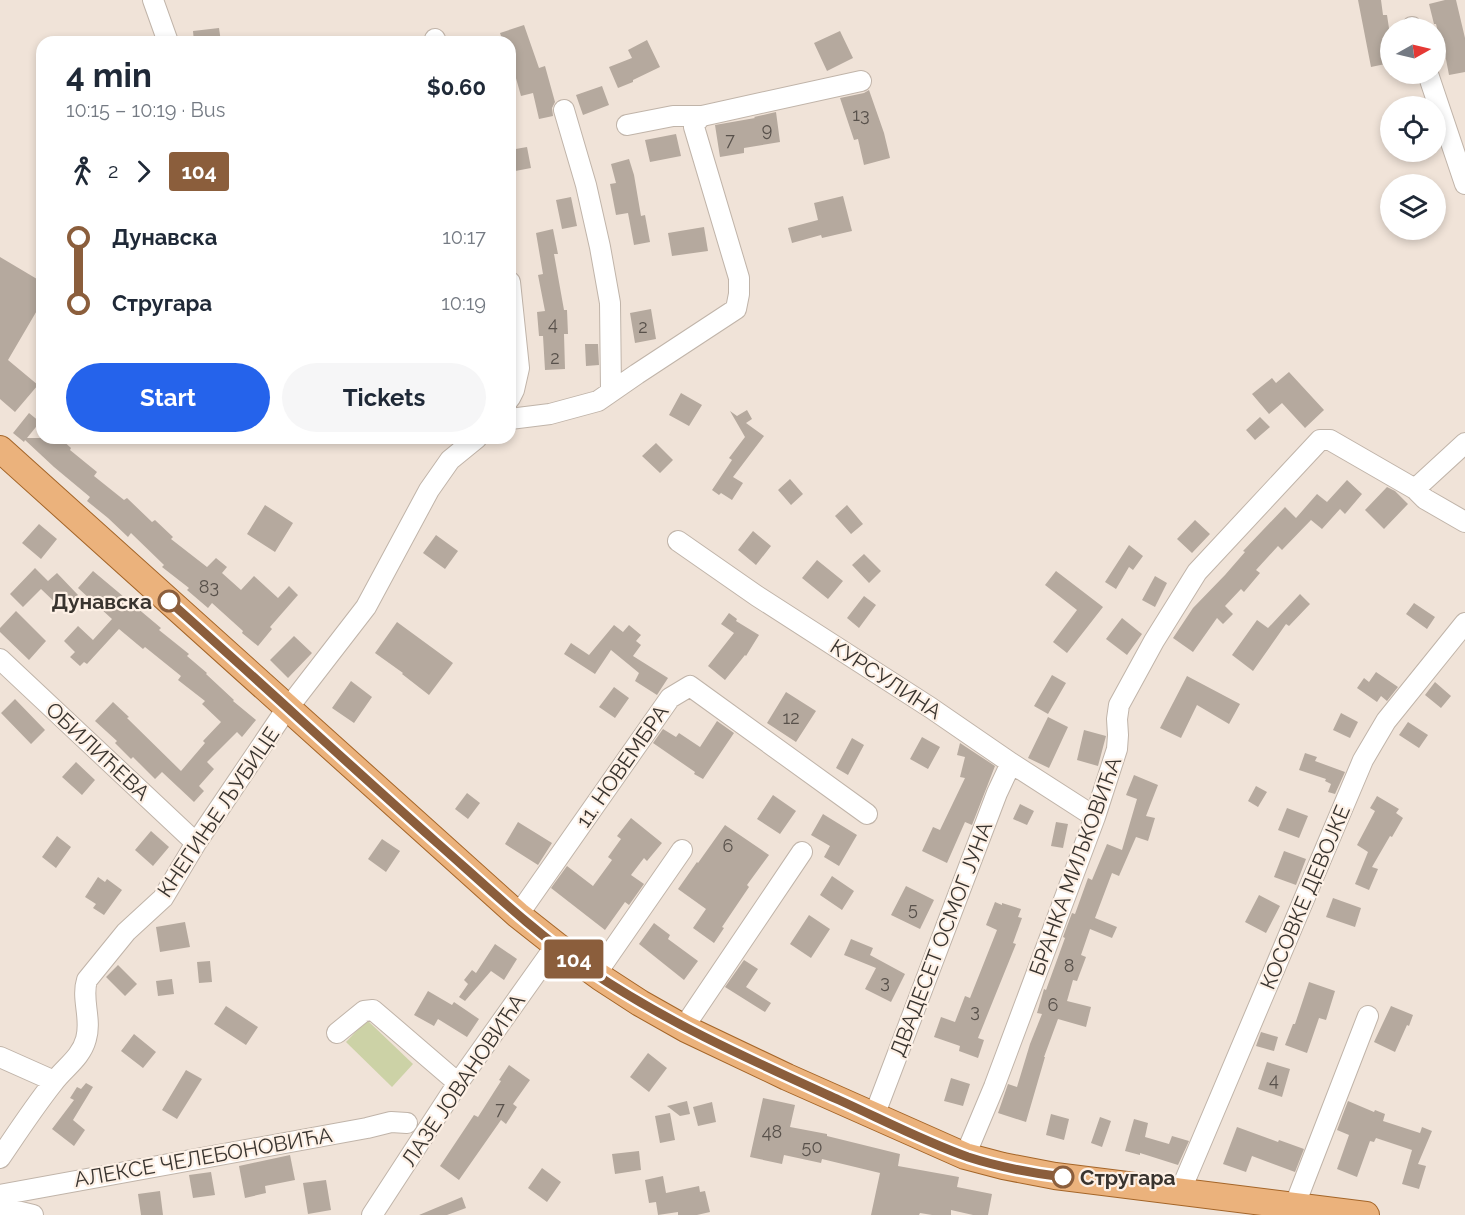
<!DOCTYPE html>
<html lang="en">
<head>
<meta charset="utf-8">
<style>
  :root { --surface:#fff; --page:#f6f6f7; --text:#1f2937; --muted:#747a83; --accent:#2563eb }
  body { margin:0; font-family:Raleway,sans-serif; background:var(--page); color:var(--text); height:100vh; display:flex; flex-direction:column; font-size:22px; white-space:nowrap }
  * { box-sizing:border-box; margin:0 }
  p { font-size:20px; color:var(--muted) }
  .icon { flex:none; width:33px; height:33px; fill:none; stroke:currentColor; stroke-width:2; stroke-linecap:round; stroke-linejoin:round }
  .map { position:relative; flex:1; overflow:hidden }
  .sheet { position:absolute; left:36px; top:36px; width:480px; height:408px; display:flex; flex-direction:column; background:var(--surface); border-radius:18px; box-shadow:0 3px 9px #0003 }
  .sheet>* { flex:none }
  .badge { padding:0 12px; border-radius:4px; font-size:21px; line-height:39px }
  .needle { width:39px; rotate:82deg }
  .fabs { position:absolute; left:1380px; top:18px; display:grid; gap:12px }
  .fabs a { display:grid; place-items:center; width:66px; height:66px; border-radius:50%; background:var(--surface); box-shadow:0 3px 9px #0003; font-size:30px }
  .map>.badge { position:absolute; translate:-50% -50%; box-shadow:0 0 0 3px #fff }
  .legs { display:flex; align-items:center; gap:9px; height:66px; padding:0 30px; font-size:20px }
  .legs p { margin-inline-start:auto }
  .summary { display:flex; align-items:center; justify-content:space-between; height:102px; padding:0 30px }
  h1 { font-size:33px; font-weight:700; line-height:45px }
  .cta { display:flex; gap:12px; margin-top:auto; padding:12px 30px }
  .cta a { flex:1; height:69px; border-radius:36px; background:var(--accent); color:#fff; font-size:24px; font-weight:700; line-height:69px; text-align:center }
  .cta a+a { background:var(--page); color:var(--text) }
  ul { padding:0 30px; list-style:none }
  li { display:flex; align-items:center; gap:21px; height:66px; font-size:22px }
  li i { display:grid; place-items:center; width:9px; height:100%; margin:0 8px; background:currentColor }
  li i::after { content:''; width:15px; height:15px; margin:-8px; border:4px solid; border-radius:50%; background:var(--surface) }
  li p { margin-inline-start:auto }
  li:first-child i { background:linear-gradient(#0000 50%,currentColor 0) }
  li:last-child i { background:linear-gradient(currentColor 50%,#0000 0) }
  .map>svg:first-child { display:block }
</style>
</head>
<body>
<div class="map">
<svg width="1465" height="1215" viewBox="0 0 1465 1215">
  <rect width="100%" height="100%" fill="#f0e3d8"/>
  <path fill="#ccd2a6" d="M367,1020L413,1064L392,1087L346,1042Z"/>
  <path fill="#b5a99e" d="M1358,0H1381L1383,15H1387L1390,35V63L1371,67Z
    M1445,0H1456L1465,38V72L1449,75L1444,49H1442L1436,24H1434L1429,4Z
    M524,25L539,68L545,66L555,102L552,108L553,116L539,119L533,93L521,96L510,57V42H503L500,33Z
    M219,28L221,42H194L193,31Z
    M840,31L853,58L827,71L814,43Z
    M647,40L660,67L633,80V82L618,88L609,67L632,58L628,50Z
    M602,86L609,105L583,115L576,95Z
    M869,90L884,133L890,158L864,165L858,139L854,140L840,98L864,93Z
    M776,112L780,142L744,148V153L720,157L715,125L755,118L754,117Z
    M676,134L681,156L650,162L645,140Z
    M527,147L531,168L510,172V150Z
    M629,159L634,175L641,216L645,215L650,242L634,245L628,213L616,215L610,184L616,183L611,164Z
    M843,196L852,231L822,238L821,235L792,243L788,228L818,220L814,203Z
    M571,197L577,226L562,229L556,200Z
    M704,227L708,251L672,256L668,233Z
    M553,229L558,254H554L564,310H567L568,334H564L565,369L545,370L543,336H539L537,312L545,311L538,275L543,274L536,233Z
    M0,257L42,282V302L8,360L38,385L15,412L0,399Z
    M651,309L656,339L635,343L630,313Z
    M585,344H598L599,365L586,366Z
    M1289,372L1324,410L1305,428L1282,403L1269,414L1252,394L1272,378L1276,383Z
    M681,393L702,405L689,426L669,415Z
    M747,410L752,419L746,423L764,436L733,477L743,483L732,500L721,493L719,495L712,490L732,460L729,458L745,437L730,411L737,416Z
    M29,413L40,422L27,438H60L71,448L70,450L97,472L94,476L124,500L127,498L152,522L155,520L173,537L171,539L207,567L216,558L227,567L222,573L241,590L254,576L278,598L289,586L298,595L270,627L272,629L258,646L242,633L243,631L212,603L208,608L187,590L189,588L162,567L164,565L131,533L128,537L108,518L87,501L90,497L54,467L25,440L24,442L13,433Z
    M1260,417L1270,427L1255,440L1246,430Z
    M656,443L673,460L660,473L642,456Z
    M790,479L803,494L791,505L778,490Z
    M1347,480L1362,494L1345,514L1340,509L1322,529L1311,520L1282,550L1278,546L1256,570L1260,573L1244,592L1241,589L1225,606L1233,614L1223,624L1217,618L1193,652L1173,638L1193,608L1225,575L1245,552L1243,551L1285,507L1296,518L1317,494L1327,502Z
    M1387,487L1395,491L1408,504L1384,529L1365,510Z
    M265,505L293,523L275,552L247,534Z
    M847,505L863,524L851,534L835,516Z
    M1195,520L1210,534L1192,553L1177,539Z
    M39,524L57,539L41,559L22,543Z
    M753,531L771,546L756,565L738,550Z
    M436,535L458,551L445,569L423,553Z
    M1129,545L1143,556L1133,570L1129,567L1116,589L1105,582Z
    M864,554L881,571L869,583L852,565Z
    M817,560L843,581L828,599L802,578Z
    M35,568L48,581L57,573L78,595L63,610L41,589L23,607L10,594Z
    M93,571L161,628L159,630L189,654L187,656L207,673L206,674L234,700L233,701L256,720L242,737L237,732L207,762L214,769L199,786L204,791L194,802L162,772L155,779L133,757L131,759L115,743L117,741L95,721L113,702L129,717L127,718L181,771L205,743L203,741L221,722L202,704L205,701L178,680L181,676L145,647L143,649L119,629L87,664L84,662L80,666L70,657L75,652L64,641L78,626L93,640L112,619L78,588Z
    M1056,571L1103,607L1067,653L1053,642L1077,610L1045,585Z
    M1155,576L1167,583L1155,607L1142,600Z
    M1300,594L1310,604L1289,626L1286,624L1253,671L1232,655L1257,620L1268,628Z
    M864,596L876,605L859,628L847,618Z
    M1414,603L1435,617L1427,629L1406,614Z
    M16,611L46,641L29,660L0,632V628Z
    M729,613L737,619L736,621L759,635L746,656L745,655L725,680L708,666L734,633L721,624Z
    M1122,618L1142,634L1127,655L1106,639Z
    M397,622L453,663L429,695L402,674L403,673L375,653Z
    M614,625L623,632L629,625L641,635L636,641L641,645L633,656L668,678L657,695L635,681L639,673L611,650L595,674L564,654L571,643L589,655Z
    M294,636L312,653L288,678L270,660Z
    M1376,672L1398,687L1387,701L1381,696L1377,702L1357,688L1364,678L1369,682Z
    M1052,675L1066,683L1048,714L1034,706Z
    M1187,676L1240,704L1229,724L1197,705L1181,738L1160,728Z
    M351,681L372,697L354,723L332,708Z
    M1435,682L1451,696L1441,708L1425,695Z
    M614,687L629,698L615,718L599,707Z
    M786,692L816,711L796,742L767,723Z
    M15,699L45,730L31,744L1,713Z
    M1341,713L1358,722L1350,738L1333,730Z
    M1048,717L1068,727L1049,768L1028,758Z
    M717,721L734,733L703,779L694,774L695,772L653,743L663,729L676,737L679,733L700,747Z
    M1408,722L1428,735L1419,748L1399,735Z
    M1084,730L1106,736L1098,766L1077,760Z
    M922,737L940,747L928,769L910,759Z
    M852,738L864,745L848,775L836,768Z
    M960,743L995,766L972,825L965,822L947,863L922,851L933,827L940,830L965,778L960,777L965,757L957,755Z
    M1305,753L1317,757L1315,761L1345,772L1335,794L1328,792L1331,784L1325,781L1326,779L1299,770Z
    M76,762L95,780L82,795L62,777Z
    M1134,775L1158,785L1146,816L1155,818L1148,841L1136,837L1119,876L1112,873L1095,918L1117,927L1112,938L1090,929L1081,955L1086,957L1077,981L1073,980L1067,1001L1091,1007L1086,1027L1058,1019L1044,1057H1045L1026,1122L998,1113L1008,1084L1017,1087L1030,1044L1042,1014L1037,1013L1044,989L1046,990L1065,938L1063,937L1072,913L1075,914L1088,878L1092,880L1107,844L1122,850L1137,799L1126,795Z
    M1256,786L1267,792L1258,807L1248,801Z
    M467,793L480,803L468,819L455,809Z
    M773,795L796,811L780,834L757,819Z
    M1377,796L1399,809L1396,813L1403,818L1392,837L1390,836L1372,867L1378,869L1369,890L1355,884L1368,852L1357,845L1375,811L1370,808Z
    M1020,804L1034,811L1027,825L1013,819Z
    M1287,808L1308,816L1299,838L1278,830Z
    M823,814L857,835L839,866L824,857L830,846L811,835Z
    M631,818L662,843L647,861L644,858L631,875L644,884L629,905L625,902L605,930L551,888L567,866L593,886L612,860L608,857L621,839L617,836Z
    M518,822L552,843L538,865L505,844Z
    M1056,822L1068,824L1063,848L1051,846Z
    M725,825L769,855L747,885L749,887L722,927L724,928L714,943L693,928L706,909L678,889L697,862L698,863Z
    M151,831L169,847L153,866L135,850Z
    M57,836L71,847L56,868L42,857Z
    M382,839L400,851L386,872L368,859Z
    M1284,851L1306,859L1296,885L1274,877Z
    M832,876L854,891L842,910L820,895Z
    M98,877L105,882L107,879L122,890L104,915L93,908L96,904L85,897Z
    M906,886L934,900L920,929L891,915Z
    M1259,895L1280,906L1266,933L1245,922Z
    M1333,898L1361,908L1355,927L1326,917Z
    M995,902L1002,905V903L1021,909L1018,917L1022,918L1013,943L1016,944L978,1038L984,1040L978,1058L959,1051L960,1046L934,1037L941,1017L955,1022L965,996L970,998L997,930L986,925Z
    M809,915L830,929L811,958L790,944Z
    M185,922L190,947L160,952L156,927Z
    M654,923L670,935L668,939L698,961L684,980L639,944Z
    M851,939L873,948L870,955L905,974L891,1002L865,989L876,968L844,955Z
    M495,944L517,959L504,980L491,971L465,1001L459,997L468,984L464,980L472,970L476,973Z
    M744,960L758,969L746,987L771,1003L765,1012L725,987Z
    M210,961L212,982L199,983L197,962Z
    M118,965L137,984L125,996L106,977Z
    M172,979L174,994L158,996L156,981Z
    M1309,982L1335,991L1326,1020L1319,1018L1307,1053L1285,1045L1293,1024H1295Z
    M428,991L452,1005L454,1002L479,1019L467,1037L438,1019L434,1026L414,1015Z
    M226,1006L258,1027L246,1045L214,1024Z
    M1391,1006L1413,1015L1409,1026L1407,1025L1395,1052L1374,1042Z
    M1261,1032L1278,1037L1274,1051L1256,1046Z
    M134,1034L156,1052L143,1068L121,1051Z
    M648,1053L667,1068L649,1092L630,1077Z
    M1267,1062L1290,1069L1282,1097L1258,1089Z
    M509,1065L530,1080L513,1104L517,1107L506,1124L501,1120L459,1180L440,1166L474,1115L478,1117L501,1081L499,1080Z
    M186,1070L202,1079L177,1119L162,1110Z
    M951,1078L970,1084L963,1106L944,1101Z
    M86,1083L93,1087L73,1120L85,1130L74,1146L52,1129L74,1100L70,1098L77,1087L81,1089Z
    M763,1098L795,1105L790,1127L827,1134V1136L900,1154L898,1166L959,1177L957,1187L992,1194L988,1215H973L951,1210V1215H932L920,1213L919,1215H871L880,1173L822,1159L821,1163L784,1155L782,1164L750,1157Z
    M687,1101L690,1114L680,1116L667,1106Z
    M1348,1101L1374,1112L1375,1110L1385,1114L1383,1121L1420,1133L1422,1127L1432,1131L1418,1164L1426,1166L1419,1189L1402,1184L1412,1150L1376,1138L1374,1142L1370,1141L1357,1177L1337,1169L1349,1135L1337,1130Z
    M712,1102L716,1122L698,1126L693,1107Z
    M670,1113L675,1140L660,1143L655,1116Z
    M1051,1114L1069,1119L1064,1140L1046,1135Z
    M1100,1117L1111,1121L1102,1147L1091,1143Z
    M1134,1119L1148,1123L1145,1137L1169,1144L1172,1136L1189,1141L1178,1165L1140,1153V1155L1125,1151Z
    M1237,1127L1278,1142L1279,1140L1304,1149L1295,1172L1252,1156L1246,1172L1223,1164Z
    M639,1151L641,1170L615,1174L612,1154Z
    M290,1155L295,1180L265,1186L266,1193L245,1198L239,1166Z
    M542,1168L561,1182L547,1202L528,1188Z
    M211,1172L215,1195L193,1198L189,1175Z
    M663,1176L666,1193L699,1186L700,1192L705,1191L710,1212L697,1215H678V1212L658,1215L656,1202L649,1203L645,1180Z
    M326,1180L331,1210L308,1214L303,1183Z
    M160,1191L163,1215H141L138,1194Z
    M462,1197L466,1208L447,1215H419Z"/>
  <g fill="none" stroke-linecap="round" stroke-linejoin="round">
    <g stroke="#c0b4a9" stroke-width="22">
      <path id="minor" d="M153,0L168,42
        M1412,27L1413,28
        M435,39L436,42
        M1428,74L1465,184
        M564,110L586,185L600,247L610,303L611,391
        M627,125L673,116H702
        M510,282L519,368L514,390L510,398
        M510,419L550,414L598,401L637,374L736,309L739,294V278L694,127L695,123L702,116L861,81
        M1415,489L1465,443
        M678,541L757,596L931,708L1011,763L1095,817
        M0,659L196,843
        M518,915L670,698L690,686L867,814
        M596,974L682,850
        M684,1027L802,852
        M337,1033L364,1011L373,1010L458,1083
        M0,1057L54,1081
        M874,1116L997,793L1011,763
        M965,1156L994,1087L1095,817L1117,749L1118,735L1117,719L1119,705L1154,641L1197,572L1320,440H1330L1415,489L1425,499L1465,522
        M0,1158C17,1133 34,1107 53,1083C64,1068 81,1058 86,1039C92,1019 81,999 87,980L126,932L163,898L196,843L281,717L366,607L429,490L450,460L477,438
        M1180,1192L1363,760L1386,721L1465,623
        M0,1195L367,1128L391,1122L407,1123
        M0,1207L33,1215
        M1294,1207L1368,1016
        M372,1215L458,1083L556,945"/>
    </g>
    <g stroke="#a46528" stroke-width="28">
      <path id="major" d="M0,449L518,915L556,945L600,977L640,1003L686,1029L787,1077L965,1156L1003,1166L1055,1176L1366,1215"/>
    </g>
    <use href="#minor" stroke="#fff" stroke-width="20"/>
    <use href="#major" stroke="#ebb27c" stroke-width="26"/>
  </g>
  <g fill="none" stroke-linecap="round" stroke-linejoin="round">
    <g stroke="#fff" stroke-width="14">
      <path id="line-1" d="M169,601C258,680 346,762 435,841C485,885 534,932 589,970C667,1023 753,1061 839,1100C881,1119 925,1142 968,1157C999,1167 1031,1173 1063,1177"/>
    </g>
    <use href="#line-1" stroke="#8b5e3c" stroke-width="9"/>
  </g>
  <g fill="#fff" stroke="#8b5e3c" stroke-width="3">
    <circle cx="169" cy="601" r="10"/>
    <circle cx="1063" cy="1177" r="10"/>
  </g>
  <g text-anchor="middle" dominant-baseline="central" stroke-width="4.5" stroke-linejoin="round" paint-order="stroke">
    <g font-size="18" fill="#58514b">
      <text x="861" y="114">13</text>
      <text x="767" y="129">9</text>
      <text x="730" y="139">7</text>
      <text x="553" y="323">4</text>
      <text x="643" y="326">2</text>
      <text x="555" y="357">2</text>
      <text x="209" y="586">83</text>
      <text x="791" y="717">12</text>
      <text x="728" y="845">6</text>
      <text x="913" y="908">5</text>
      <text x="1069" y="965">8</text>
      <text x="885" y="981">3</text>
      <text x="1053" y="1004">6</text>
      <text x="975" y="1010">3</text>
      <text x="1274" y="1079">4</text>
      <text x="500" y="1108">7</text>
      <text x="772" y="1131">48</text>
      <text x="812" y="1146">50</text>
    </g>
    <g font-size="21" font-weight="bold" fill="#39342f" stroke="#fdf0e5" text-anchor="end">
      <text x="152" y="601">Дунавска</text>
      <text x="1080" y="1177" text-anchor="start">Стругара</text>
    </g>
    <g font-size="21" fill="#39342f" stroke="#fdf0e5">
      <text transform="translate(886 679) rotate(33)">КУРСУЛИНА</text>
      <text transform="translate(98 751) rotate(43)">ОБИЛИЋЕВА</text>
      <text transform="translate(622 766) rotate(-55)">11. НОВЕМБРА</text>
      <text transform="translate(218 812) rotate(-56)">КНЕГИЊЕ ЉУБИЦЕ</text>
      <text transform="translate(1075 866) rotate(-70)">БРАНКА МИЉКОВИЋА</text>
      <text transform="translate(1305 897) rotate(-67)">КОСОВКЕ ДЕВОЈКЕ</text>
      <text transform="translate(941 939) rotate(-69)">ДВАДЕСЕТ ОСМОГ ЈУНА</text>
      <text transform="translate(463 1080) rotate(-56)">ЛАЗЕ ЈОВАНОВИЋА</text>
      <text transform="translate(203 1157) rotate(-10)">АЛЕКСЕ ЧЕЛЕБОНОВИЋА</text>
    </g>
  </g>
</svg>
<div class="fabs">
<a><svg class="needle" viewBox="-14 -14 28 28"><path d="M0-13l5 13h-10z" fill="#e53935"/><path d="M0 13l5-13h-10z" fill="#747a83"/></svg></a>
<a><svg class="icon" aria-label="locate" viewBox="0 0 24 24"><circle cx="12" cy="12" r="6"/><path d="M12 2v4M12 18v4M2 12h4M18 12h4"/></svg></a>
<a><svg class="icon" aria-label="layers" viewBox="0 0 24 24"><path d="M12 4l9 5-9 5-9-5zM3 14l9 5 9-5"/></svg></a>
</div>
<b class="badge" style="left:574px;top:959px;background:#8b5e3c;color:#fff">104</b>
<section class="sheet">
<div class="summary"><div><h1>4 min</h1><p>10:15 – 10:19 · Bus</p></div><b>$0.60</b></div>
<div class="legs"><svg class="icon" aria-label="walk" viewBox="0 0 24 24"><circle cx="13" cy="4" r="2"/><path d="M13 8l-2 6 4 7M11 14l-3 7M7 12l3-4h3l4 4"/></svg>2<svg class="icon" aria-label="forward" viewBox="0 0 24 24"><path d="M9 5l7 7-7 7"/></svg><b class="badge" style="background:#8b5e3c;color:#fff">104</b></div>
<ul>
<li><i style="color:#8b5e3c"></i><b>Дунавска</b><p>10:17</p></li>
<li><i style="color:#8b5e3c"></i><b>Стругара</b><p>10:19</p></li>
</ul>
<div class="cta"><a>Start</a><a>Tickets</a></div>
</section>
</div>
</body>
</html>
